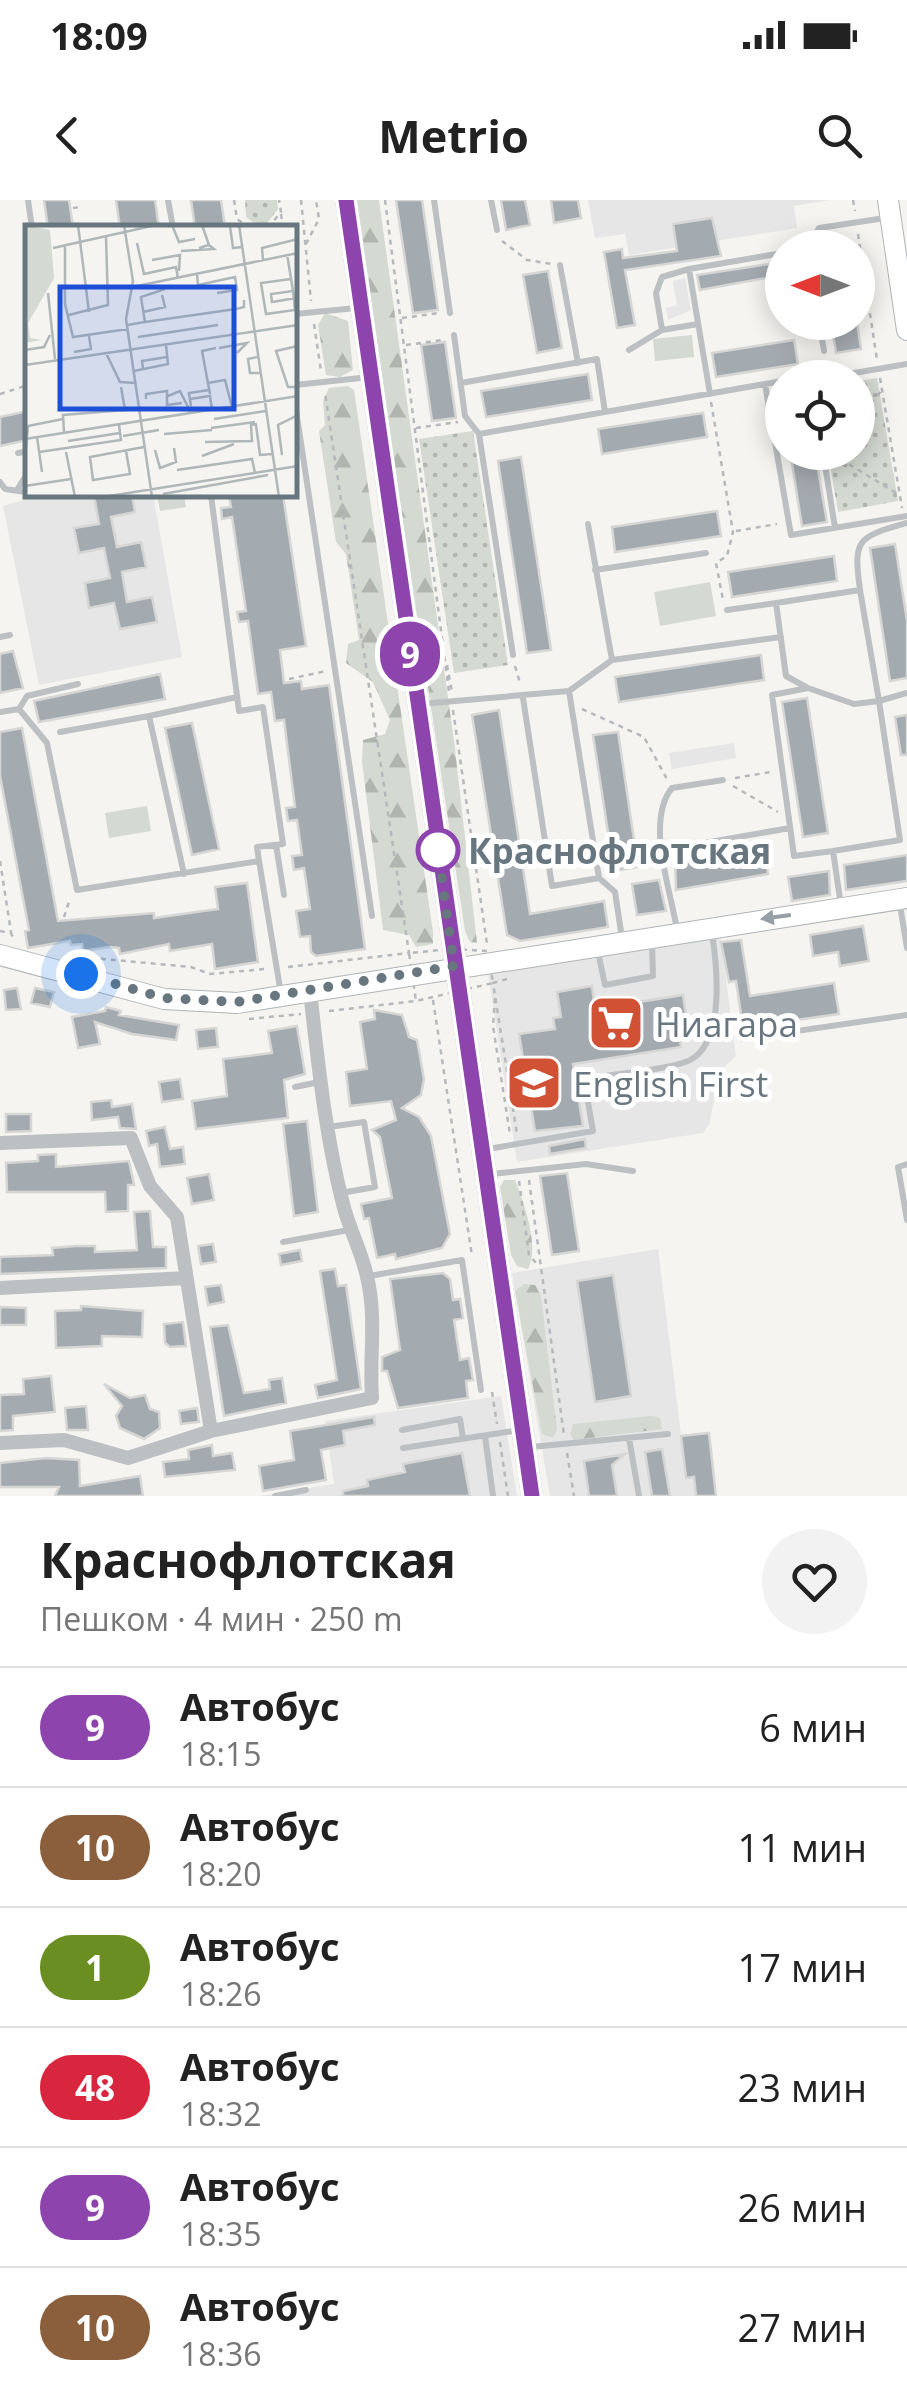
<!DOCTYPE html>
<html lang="ru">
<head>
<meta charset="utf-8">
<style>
  :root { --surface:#fff; --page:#f2f2f2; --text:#222; --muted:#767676; --line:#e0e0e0 }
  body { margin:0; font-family:"Open Sans",sans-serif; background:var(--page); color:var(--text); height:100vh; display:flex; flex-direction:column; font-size:38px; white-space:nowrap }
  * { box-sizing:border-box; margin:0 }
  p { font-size:32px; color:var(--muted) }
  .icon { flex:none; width:55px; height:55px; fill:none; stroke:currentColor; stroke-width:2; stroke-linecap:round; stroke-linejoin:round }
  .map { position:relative; height:1296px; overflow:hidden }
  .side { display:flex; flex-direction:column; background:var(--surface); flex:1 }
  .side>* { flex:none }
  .badge { padding:0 20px; border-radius:32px; font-size:35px; line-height:65px }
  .needle { width:65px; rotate:270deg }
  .tools { position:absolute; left:765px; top:30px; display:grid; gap:20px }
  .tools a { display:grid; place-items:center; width:110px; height:110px; border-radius:50%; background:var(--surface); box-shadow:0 5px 25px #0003; font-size:50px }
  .you { position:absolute; width:50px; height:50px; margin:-25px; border:8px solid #fff; border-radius:50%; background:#1a73e8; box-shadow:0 0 0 15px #1a73e833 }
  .map>.badge { position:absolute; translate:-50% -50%; box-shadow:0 0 0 5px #fff }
  .round { display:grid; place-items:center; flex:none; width:105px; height:105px; border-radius:52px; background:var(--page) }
  .summary { display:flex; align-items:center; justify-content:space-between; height:170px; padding:0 40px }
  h1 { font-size:48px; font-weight:700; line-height:75px }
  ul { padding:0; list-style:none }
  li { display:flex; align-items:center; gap:30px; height:120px; padding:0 40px; border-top:2px solid var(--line) }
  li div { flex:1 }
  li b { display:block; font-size:38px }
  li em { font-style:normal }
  li .badge { min-width:110px; font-weight:700; text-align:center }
  .status { display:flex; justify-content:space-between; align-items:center; height:70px; padding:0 50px; background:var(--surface); direction:ltr }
  .status svg { height:28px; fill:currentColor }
  header { display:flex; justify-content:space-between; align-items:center; height:130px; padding:0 40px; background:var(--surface); font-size:45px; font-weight:700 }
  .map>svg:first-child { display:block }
</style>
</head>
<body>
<div class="status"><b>18:09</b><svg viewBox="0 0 49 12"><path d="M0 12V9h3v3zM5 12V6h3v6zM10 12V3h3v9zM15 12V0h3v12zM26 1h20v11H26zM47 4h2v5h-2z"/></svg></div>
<header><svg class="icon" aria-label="back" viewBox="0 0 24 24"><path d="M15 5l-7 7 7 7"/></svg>Metrio<svg class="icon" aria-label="search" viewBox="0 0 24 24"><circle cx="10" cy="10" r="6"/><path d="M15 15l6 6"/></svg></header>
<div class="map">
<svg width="907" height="1296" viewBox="0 0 907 1296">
  <defs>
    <pattern id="grass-dots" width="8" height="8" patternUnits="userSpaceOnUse" patternTransform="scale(2.5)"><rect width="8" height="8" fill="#d4d9d1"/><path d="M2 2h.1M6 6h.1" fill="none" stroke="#b0b5af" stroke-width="1.8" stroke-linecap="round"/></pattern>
    <pattern id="forest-firs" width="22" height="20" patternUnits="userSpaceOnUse" patternTransform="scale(2.5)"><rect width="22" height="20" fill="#d4d9d1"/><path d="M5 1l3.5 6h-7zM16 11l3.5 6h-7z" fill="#b0b5af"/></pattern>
  </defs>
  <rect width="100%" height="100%" fill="#f5f4f1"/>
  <path fill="#e5e6e5" d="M588,0H831L794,6L797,28L629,55L625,34L595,38Z
    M685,78L691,110L668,120L666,108L677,105L673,81Z
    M27,289L28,295H153L182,457L39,485L3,306L23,300Z
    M734,543L736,558L672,569L669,553Z
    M720,733L736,856L720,871L709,925L703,933L517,962L488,773Z
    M658,1049L681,1235L709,1233L716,1296H550L512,1073Z
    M501,1196L517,1296H260L334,1284L325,1221Z"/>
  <path fill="url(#grass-dots)" d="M245,0H277L278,9L266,24L258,26L246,17Z
    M877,178L898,301L838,312L828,253L858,252V181Z
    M473,231L508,465L454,473L419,239Z"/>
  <path fill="url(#forest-firs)" d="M354,0H379L454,541L477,743L470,742L465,731Z
    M325,113L348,121L353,170L340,177L326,175L318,125Z
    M348,186L354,190L433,732V744L416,747L409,735L383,730L362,562L363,540L385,534L390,520L373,482L346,463L348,444L359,440L346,354L336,342L319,231L325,225L323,201L329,188Z
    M504,980H515C524,1004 540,1045 528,1069L517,1066L511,1055L500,987Z
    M524,1084L535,1085L541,1096L557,1230L553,1238L542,1234L515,1091Z
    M651,1216L660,1218L662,1229L574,1240L570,1234L573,1224Z"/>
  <path fill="#d4d9d1" d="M692,135L694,157L655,161L653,139Z
    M157,295H184L186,307L160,311Z
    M710,382L716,416L660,426L654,392Z
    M147,606L151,631L109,638L105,613Z"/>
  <path fill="#a4abb0" stroke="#d6d6d4" stroke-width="2.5" d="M44,0H69L73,28H48Z
    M116,0H155L159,28H120Z
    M191,0H221L225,28H195Z
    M396,0H422L438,110L413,113Z
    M501,0H525L530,25L506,30Z
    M551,0H578L581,18L554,23Z
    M712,18L721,56L625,70L635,125L617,128L604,52L622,49L623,58L677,51L673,24Z
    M782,62V75L700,90L697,75Z
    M548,71L562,148L537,153L523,75Z
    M831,122H857L861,149L836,153Z
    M794,140L798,164L716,177L712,153Z
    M445,142L456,218L432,221L421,145Z
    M588,174L592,200L486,217L481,191Z
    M28,211V240L0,246V217Z
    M703,213L707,237L602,254L598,229Z
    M790,252H815L827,322L802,326Z
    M521,257L551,450L527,453L498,261Z
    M94,295H132L135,312L111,317L117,347L141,342L146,367L122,372L127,402L152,397L157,422L120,429L114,403L89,408L85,383L110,378L104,348L79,353L74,328L99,324Z
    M229,295H283L306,446L280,450L284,483L301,481L302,489L329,485L365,749L316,756L311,752L310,736L300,737L296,711L310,709L304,668L294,670L292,656L302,655L297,620L288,621L286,608L295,607L284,520L275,521L271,492L258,494L248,421L239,422L237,412L246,411L232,317L222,319L221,308L231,307Z
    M717,311L721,336L615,352L612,327Z
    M895,344L907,421V478L890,481L870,348Z
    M834,356L837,381L732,397L728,372Z
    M13,451L23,488L0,493V454Z
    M761,455L764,480L619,502L615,477Z
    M160,474L165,499L39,522L34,501Z
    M807,498L828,633L803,637L782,502Z
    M499,510L530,714L604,701L608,727L520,741L507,735L472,515Z
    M907,515V555H901L895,517Z
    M192,523L219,649L192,655L165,528Z
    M22,528L58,721L154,713V718L218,709L215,687L247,683L258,762L215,769L212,744L170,751L169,744L120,754L119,748L109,747L83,751L82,744L71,745L70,741L28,748L25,731L29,730L0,576V532Z
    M618,532L638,667L614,671L593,535Z
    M753,645L754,652L765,650L768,674L676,690L675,658Z
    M907,655V681L846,690L844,665Z
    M829,671L830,695L792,701L788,677Z
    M659,680L666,711L637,715L632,684Z
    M863,726L869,761L840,766L838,752L813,756L810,735Z
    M741,740L750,796L834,783L839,814L761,825L760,818L742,821L736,781L729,782L721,742Z
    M592,786L595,809L683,795L686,815L677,817L681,847L573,864L583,926L535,931L519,834L555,829L553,818L561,817L557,792Z
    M17,788L21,809L6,810L4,790Z
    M35,788L54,792L50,807L31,803Z
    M106,807L121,811L119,815L179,825L176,840L132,834L95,822L100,844L78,848L72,817L105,811Z
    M374,810L402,815L409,837L417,840L424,879L421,895L402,908L419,917L431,936L450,1034L442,1048L396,1059L395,1054L377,1058L369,1018L364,1019L361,1004L392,998L380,937L372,930L396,920L391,901L350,906L346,872L367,869L360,822L375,819Z
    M297,826L305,874L284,880L288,918L196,929L192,901L227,896L223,859L272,853L268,831Z
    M216,828L218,847L198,849L196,830Z
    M180,879L183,899L162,902L159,882Z
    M111,900L112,907L132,904L136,929L120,928L118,917L92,920L91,902Z
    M6,914H31V931L6,932Z
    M307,921L318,1012L294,1016L283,924Z
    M165,927L170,949L183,947L185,964L160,967L157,944L149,946L146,931Z
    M585,939L586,948L550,954L549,946Z
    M56,954V967L129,961L134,985H128V1011L106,1012L105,992H7L6,963L38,961V955Z
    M567,973L579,1051L552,1055L540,976Z
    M209,974L214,1000L192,1004L187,978Z
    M150,1011L153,1047H166V1068L0,1074V1057L53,1055L52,1048L76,1046H95V1052L137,1050L134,1012Z
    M213,1044L216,1062L201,1064L198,1046Z
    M300,1050L302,1061L281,1065L279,1054Z
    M335,1069L338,1086L346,1085L361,1189L318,1198L315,1185L337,1180L320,1071Z
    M443,1073L450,1079L453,1100L460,1099L463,1118L454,1120L460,1160L469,1158L473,1180L466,1181L468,1198L398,1208L387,1171H382V1157L400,1150L390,1079Z
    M613,1075L631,1196L595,1202L577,1081Z
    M221,1085L224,1102L208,1105L205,1087Z
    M81,1106L143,1111L142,1137L102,1136V1146L56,1148L55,1111L81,1110Z
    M0,1107L26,1108V1125H0Z
    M183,1122L186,1146L170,1147L165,1143L164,1124Z
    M228,1125L244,1193L270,1189L269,1180L282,1178L286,1203L224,1216L210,1127Z
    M51,1176L55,1212L13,1216V1230L0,1231V1195L24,1194L23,1179Z
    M104,1184L130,1198L145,1195L150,1209L159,1212L160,1228L144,1239L120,1228L116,1216L122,1206Z
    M86,1206L88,1230H67L65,1208Z
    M197,1208L199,1222L181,1224L179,1211Z
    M374,1217L375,1225L343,1231L345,1245L321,1250L326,1280L263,1291L259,1266L294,1260L290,1231Z
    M709,1233L716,1296H696L694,1277L686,1278L681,1236Z
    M212,1245L213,1256L232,1253L235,1270L165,1277L163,1262L189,1259L188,1250Z
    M662,1249L670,1296H652L645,1252Z
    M462,1253L470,1296H343V1291L368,1286L367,1280L405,1272L403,1264Z
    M625,1254L612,1265L617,1296H589L584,1261Z
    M46,1258L79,1260L80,1286L140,1276L143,1296H55L59,1287H0V1263Z"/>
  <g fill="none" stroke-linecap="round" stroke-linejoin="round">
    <g stroke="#afb4b7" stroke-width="22">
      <path id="secondary" d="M346,0L532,1296
        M888,0L907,130
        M0,755L164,799L237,803L907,698"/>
    </g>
    <path stroke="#b6b9bb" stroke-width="2.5" stroke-dasharray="5 5" stroke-linecap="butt" d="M234,0L237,19L250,28
      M301,0L311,101
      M385,0L449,492
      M853,0L855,11
      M73,8L81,7
      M281,14L283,28
      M268,28L281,12L279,0
      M858,34L877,160
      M502,41L527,60L552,64
      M306,44L319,19L316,0
      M402,118L439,113
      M314,124L321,171
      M406,145L443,140
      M880,178L902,308
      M0,194L28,185
      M711,202L733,332L727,356L716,363L723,400
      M858,219L882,190
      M416,228L458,222
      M832,254L898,294
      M736,331L777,324
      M447,465L452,492
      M515,466L520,483
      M289,479L326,471
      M582,509L644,537L667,579
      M453,510L487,744
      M735,578L771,572
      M733,586L778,612
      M0,661L11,732
      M64,717L70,699
      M0,731L11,733L14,740
      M452,749L488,751L493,783L416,801L409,753Z
      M71,756L191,767L210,774L265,769
      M288,767L409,753L325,193
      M507,779L493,783L517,934
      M495,798L493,826L510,934
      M433,800L472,1056
      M329,811L416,801
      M249,819L301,814
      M529,980L564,1235
      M519,981L529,1055L537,1064
      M492,1192L497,1224
      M500,1242L508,1296
      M567,1253L574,1296"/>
    <path stroke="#bcc0c3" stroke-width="6" d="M28,0L32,28
      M168,0L173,28
      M434,0L450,113
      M491,0L497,30
      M808,48L819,28L885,18
      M560,65L578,163
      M295,114L356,108
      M819,122L824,151
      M662,130L698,124
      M454,135L465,216L479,234L782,181
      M629,150L662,130L656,93L662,77L689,69
      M825,178L907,164
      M461,183L597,159L605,212
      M765,184L791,335L907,316
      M295,185L370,177
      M710,194L689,69L782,53
      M295,203L372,716
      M479,234L513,455
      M823,252L835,328
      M18,253L28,251
      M0,282L5,289L26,292
      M17,290L28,272
      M211,295L239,511L263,507L283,644L257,647L259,661
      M588,324L612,460
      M595,370L706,353
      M727,410L776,403
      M0,437L10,435
      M806,487L786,476L776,403L860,390C853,339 857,337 907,323
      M569,491L612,460L781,437
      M523,498L552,686L599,678
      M421,504L569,491L599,678L615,692L622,738
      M19,509L47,543L77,690L259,661L281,794
      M0,512L19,509L27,496L78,484
      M149,516L237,497
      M60,532L149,516L184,674
      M276,645L284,695
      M664,650L790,628
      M833,651L794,656L772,495L808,488L854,504L879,501L860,390
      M900,705L907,748
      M841,706L833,651L900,640L879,501L907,493
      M677,730C671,691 645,621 672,588L723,580
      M598,752L605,785L653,776L652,742
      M742,839L907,815
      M295,887L319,882
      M328,927L364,922L375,987L341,993
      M488,949L593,931L584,879C607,875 676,869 692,859C725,839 717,766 712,733
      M907,964L898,967L907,1020
      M492,974L586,964L633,971
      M283,1042L349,1030
      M369,1076L462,1060L481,1190
      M402,1230L460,1219L463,1239
      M485,1236L493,1296
      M629,1238L639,1296
      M531,1247L668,1234
      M403,1248L520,1230
      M275,1296L306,1290"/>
    <path stroke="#bcc0c3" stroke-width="14" d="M0,943L131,938L150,986L177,1017L211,1231
      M0,1088L186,1078
      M0,1243L64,1240L128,1258L211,1231L372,1198C369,1157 377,1117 367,1077C362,1052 349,1029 343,1004C325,934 318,862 310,791"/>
    <use href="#secondary" stroke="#fff" stroke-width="20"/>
  </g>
  <defs><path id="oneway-solid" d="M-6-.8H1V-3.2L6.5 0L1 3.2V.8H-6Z" transform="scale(2.5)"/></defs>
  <use fill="#959fa5" href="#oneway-solid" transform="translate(776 717) rotate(172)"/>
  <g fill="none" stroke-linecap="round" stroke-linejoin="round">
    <g stroke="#fff" stroke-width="22">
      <path id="line" d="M346,0L532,1296"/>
    </g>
    <use href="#line" stroke="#8e44ad" stroke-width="15"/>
    <path stroke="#67767f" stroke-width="10" stroke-dasharray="0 18" d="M81,774L164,798L237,802L454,766L437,644L438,650"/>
  </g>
  <defs>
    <g id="supermarket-square" transform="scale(2.875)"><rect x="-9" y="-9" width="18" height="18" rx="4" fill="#d15135" stroke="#fff"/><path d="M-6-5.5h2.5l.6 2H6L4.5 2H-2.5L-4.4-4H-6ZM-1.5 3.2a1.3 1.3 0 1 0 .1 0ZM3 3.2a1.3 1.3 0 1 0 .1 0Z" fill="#fff"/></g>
    <g id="school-square" transform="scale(2.875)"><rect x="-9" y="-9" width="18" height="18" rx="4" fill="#d15135" stroke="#fff"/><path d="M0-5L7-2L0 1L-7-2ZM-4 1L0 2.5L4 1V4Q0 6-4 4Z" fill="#fff"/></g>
  </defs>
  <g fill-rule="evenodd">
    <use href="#supermarket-square" x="616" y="823"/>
    <use href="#school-square" x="534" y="883"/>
  </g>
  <circle fill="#fff" stroke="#8e44ad" stroke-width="5" cx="438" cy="650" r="20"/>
  <g text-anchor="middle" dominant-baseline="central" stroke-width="10" stroke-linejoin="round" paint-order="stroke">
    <g font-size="35" font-weight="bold" fill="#67767f" stroke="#fff" text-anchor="start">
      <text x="468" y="650">Краснофлотская</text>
    </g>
    <g font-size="35" fill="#67767f" stroke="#fff" text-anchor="start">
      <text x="655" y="823">Ниагара</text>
      <text x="573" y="883">English First</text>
    </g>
  </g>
  <g transform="translate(25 25)">
    <rect width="272" height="272" fill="#f5f4f1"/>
    <path d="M0,0L25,5L29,53L3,98L5,113L17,115L0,118Z" fill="#d4d9d1"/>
    <path fill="none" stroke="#afb7b9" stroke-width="2.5" d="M53,0L64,87M99,0L108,56L101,94L127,272M147,0L154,17L170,14M214,0L254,272M205,1L208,23L217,22M112,18L119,49L151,42L153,53M40,21V79L48,112L103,104M28,23L131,0M174,23L184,20L177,0M156,26L189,24L184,20M262,29L268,66L270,85L241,89L236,58L266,54M127,35L155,30L154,46M238,35L237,23L273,14M172,49L173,60L210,52L212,65L192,68M107,62L273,28M268,66L246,69L247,77L271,73M23,68L30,134M118,87L140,82L137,70M44,90L83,80L81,12M120,97L211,84L219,82V75M102,100L120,97L116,72L140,64M113,112L193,100M273,121L251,126L263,162H273M194,123L222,118L212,128M0,125L19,122L25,110M49,127L66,124L64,111M81,128L95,157L111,158M232,132L223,134L225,148H235M0,140L273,100M118,143L117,136L142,132M109,146L143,139L141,120M183,158L200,155L207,182M96,162L100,185L115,183M185,169L177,126L191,123M143,171L155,166L166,188M121,174V169L142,166V180L157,178M165,174L185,171L187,184M166,181L164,168L184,165M189,194L241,186M231,200L235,230L247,229M186,203L230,197M39,208L38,190L100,185M139,209L187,205M98,211L134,205M12,212L17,247M0,214L273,171M43,216L95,208M180,217L227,216L226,200L232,199M130,225L135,243L151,237L149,223M101,226L105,249L68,255L65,232L119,222M14,227L96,215L94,200M41,227L50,272M257,230L253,200L273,190M177,231L209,219M0,233L3,201L38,194M152,245L227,234L230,248M0,261L46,254M138,269L243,250M78,272L273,241"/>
    <path fill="#1d4ed8" fill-opacity="0.15" stroke="#1d4ed8" stroke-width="5" d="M35,62H209V184H35Z"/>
    <rect width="272" height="272" fill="none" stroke="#67767f" stroke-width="5"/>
  </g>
</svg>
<div class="tools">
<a><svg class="needle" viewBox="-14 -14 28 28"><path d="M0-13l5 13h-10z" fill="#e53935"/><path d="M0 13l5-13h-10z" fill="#767676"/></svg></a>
<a><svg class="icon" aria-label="locate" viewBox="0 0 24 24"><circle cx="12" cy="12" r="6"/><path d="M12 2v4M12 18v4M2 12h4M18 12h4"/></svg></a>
</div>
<div class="you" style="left:81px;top:774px"></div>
<b class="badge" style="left:410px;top:454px;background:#8e44ad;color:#fff">9</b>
</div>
<section class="side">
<div class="summary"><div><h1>Краснофлотская</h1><p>Пешком · 4 мин · 250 m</p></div><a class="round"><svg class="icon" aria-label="heart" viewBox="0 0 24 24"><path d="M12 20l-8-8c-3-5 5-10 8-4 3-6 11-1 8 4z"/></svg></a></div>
<ul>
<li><span class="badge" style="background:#8e44ad;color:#fff">9</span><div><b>Автобус</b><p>18:15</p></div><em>6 мин</em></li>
<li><span class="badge" style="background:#8b5e3c;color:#fff">10</span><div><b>Автобус</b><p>18:20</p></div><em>11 мин</em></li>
<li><span class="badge" style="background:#6b8e23;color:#fff">1</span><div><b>Автобус</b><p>18:26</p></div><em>17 мин</em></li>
<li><span class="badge" style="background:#d7263d;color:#fff">48</span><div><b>Автобус</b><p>18:32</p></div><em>23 мин</em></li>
<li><span class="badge" style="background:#8e44ad;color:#fff">9</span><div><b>Автобус</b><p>18:35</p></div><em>26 мин</em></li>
<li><span class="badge" style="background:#8b5e3c;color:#fff">10</span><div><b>Автобус</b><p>18:36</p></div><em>27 мин</em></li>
</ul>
</section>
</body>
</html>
